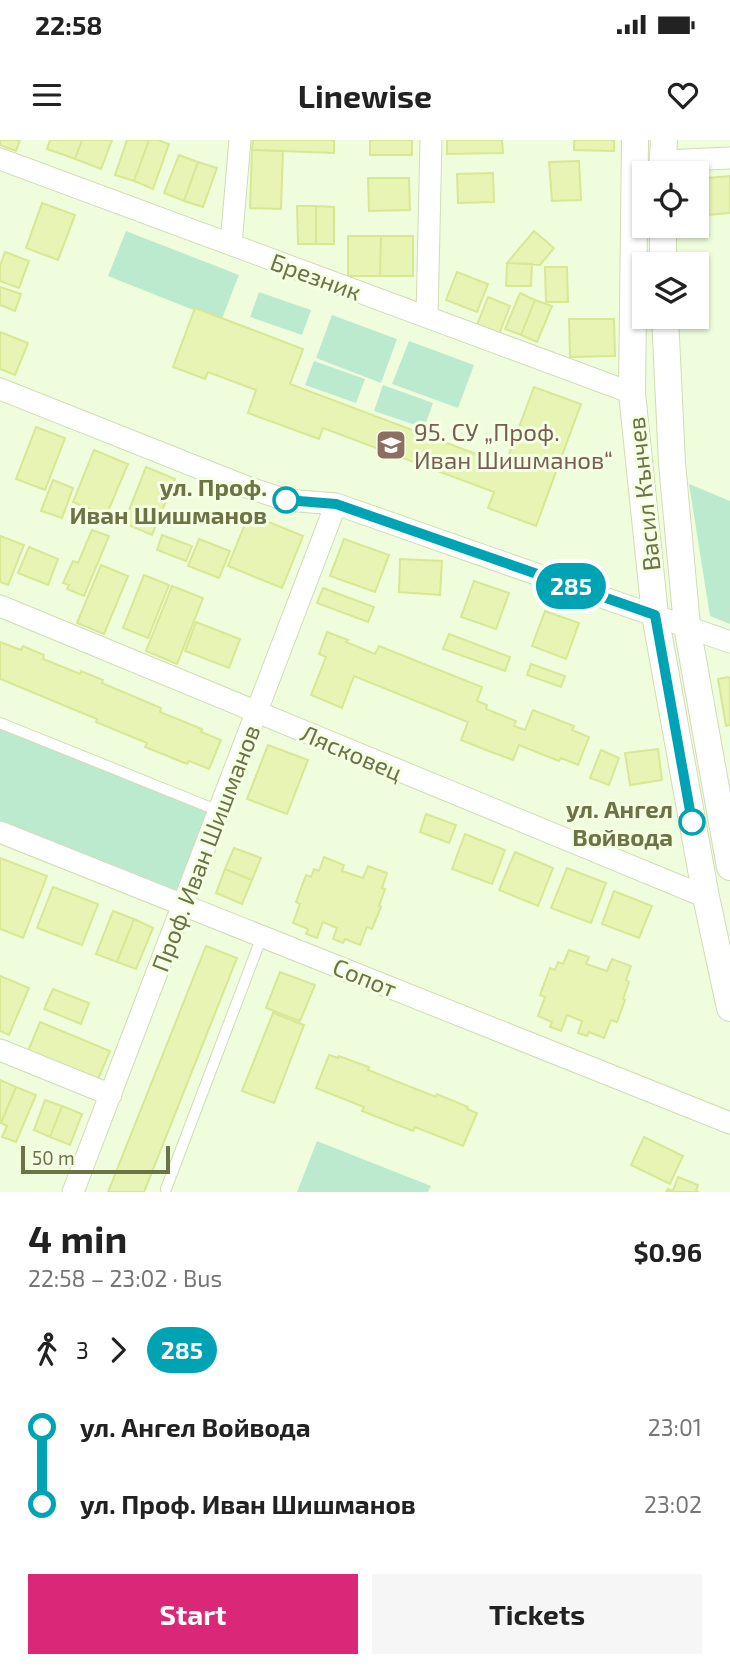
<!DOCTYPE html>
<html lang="en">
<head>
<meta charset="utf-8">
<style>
  :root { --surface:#fff; --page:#f6f6f6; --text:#222; --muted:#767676; --accent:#db2777 }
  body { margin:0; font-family:"Exo 2",sans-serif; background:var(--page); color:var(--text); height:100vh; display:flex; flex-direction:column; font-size:26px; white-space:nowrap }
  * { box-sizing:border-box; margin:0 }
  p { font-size:23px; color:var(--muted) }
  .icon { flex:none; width:38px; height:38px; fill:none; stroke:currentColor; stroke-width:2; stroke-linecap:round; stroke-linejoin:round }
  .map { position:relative; height:1052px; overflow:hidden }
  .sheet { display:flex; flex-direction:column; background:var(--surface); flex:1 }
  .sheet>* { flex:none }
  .badge { padding:0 14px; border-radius:23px; font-size:24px; line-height:46px }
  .controls { position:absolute; left:632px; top:21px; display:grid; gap:14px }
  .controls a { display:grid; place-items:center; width:77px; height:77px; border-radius:0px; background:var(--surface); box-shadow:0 2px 5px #0004; font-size:35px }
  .scale { position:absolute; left:21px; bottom:18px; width:149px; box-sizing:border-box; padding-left:7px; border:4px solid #6c7345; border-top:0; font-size:19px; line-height:24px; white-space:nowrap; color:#6c7345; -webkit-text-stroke:5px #f4ffe4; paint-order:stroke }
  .map>.badge { position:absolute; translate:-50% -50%; box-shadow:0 0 0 4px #fff }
  .legs { display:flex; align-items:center; gap:10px; height:77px; padding:0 28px; font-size:23px }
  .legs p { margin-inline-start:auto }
  .head { display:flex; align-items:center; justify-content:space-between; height:119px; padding:0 28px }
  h1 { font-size:38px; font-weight:700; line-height:52px }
  .action { display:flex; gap:14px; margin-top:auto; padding:14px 28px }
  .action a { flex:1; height:80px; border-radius:0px; background:var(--accent); color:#fff; font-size:28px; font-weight:700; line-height:80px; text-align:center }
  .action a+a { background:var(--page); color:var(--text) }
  ul { padding:0 28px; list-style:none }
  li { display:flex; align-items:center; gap:24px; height:77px; font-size:26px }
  li i { display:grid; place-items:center; width:10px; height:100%; margin:0 9px; background:currentColor }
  li i::after { content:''; width:18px; height:18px; margin:-9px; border:5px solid; border-radius:50%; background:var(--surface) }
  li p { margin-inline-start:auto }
  li:first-child i { background:linear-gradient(#0000 50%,currentColor 0) }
  li:last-child i { background:linear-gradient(currentColor 50%,#0000 0) }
  .status { display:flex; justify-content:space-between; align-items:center; height:49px; padding:0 35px; background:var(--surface); direction:ltr }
  .status svg { height:19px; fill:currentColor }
  header { display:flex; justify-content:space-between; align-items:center; height:91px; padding:0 28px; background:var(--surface); font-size:32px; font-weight:700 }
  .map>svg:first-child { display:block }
</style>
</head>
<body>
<div class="status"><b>22:58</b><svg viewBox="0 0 49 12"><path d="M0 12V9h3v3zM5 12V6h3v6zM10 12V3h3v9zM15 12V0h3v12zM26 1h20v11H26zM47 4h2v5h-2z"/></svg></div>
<header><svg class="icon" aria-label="menu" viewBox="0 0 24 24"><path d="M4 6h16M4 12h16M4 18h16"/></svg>Linewise<svg class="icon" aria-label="heart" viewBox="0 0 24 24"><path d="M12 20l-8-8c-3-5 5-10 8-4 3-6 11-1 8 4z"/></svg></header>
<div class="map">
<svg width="730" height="1052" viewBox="0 0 730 1052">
  <rect width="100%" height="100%" fill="#f0fddd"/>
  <path fill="#bceace" d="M126,91L239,135L221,181L108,136Z
    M259,152L311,170L302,195L250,177Z
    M332,175L397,199L381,243L316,218Z
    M409,201L474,225L458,268L392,244Z
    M314,221L365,239L356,263L305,245Z
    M383,245L433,263L424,288L374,271Z
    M689,344L730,361V484L710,476Z
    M0,583L219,671L183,765L0,692Z
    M317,1001L431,1046L428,1052H297Z"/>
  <path fill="#e7f4b3" stroke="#d8e793" stroke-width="2" d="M0,0H20L16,11L0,5Z
    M50,0H82L75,19L47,9Z
    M82,0H112L101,29L75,19Z
    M127,0H149L134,41L115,35Z
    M149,0H158L169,4L153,49L134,41Z
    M253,0H334V13L252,10Z
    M370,0H412V15H370Z
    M447,0H502L503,13L447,14Z
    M574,0H614V11L574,10Z
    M252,10L283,11L281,69L250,68Z
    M179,15L198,22L184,61L164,53Z
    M579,21L581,60L552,61L549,22Z
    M198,22L217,28L203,67L184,61Z
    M493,33L494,62L458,63L457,34Z
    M730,36V73L696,76V39Z
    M368,38H409L410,70L369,71Z
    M42,63L75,75L58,120L26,108Z
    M297,66H316V104H298Z
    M316,66L334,67V104H316Z
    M534,91L554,108L540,125L507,123Z
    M348,96H381L380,136H348Z
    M381,96H413V136H380Z
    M5,112L29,121L19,148L0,141V126Z
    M507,123L532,124L531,146H506Z
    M545,127H567L568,162H546Z
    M457,132L488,144L477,172L446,160Z
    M0,147L21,154L15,171L0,165Z
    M520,153L535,160L521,195L505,189Z
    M488,157L510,166L499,194L477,185Z
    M535,160L552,166L537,202L521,195Z
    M195,168L303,209L290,244L505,325L534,247L581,264L536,386L488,368L494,352L323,288L319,299L248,273L256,250L208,232L205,239L173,227Z
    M569,179H614L615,216L570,217Z
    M0,192L28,203L15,235L0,229Z
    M36,287L65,298L45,350L16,339Z
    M94,310L128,324L106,376L73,362Z
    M146,327L175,339L152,395L124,383Z
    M53,340L73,348L62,378L41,371Z
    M249,374L303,396L282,448L228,426Z
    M92,390L109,396L84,456L67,449L69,445L63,443L73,421L78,423Z
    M162,395L192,406L186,421L157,410Z
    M0,396L24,405L8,445L0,442Z
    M199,399L230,411L219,438L188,426Z
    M344,399L389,415L375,452L330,436Z
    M29,407L58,419L48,445L18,433Z
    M400,419L442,421L440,455L399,452Z
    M101,425L128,436L104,494L77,483Z
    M144,435L169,445L148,498L123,488Z
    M474,441L509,453L496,489L461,477Z
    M172,446L203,458L177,524L146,511Z
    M323,448L374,467L368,482L317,463Z
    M545,471L579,483L566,519L532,506Z
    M196,482L240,499L229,528L185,511Z
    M327,492L348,500L346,502L375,514L379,506L482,547L477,561L487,565L486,569L516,581L514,586L525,590L533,570L574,586L572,590L589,597L578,625L561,618L559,621L519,605L513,620L486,610L461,600L468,582L354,536L342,568L311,555L326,517L319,514Z
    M449,494L510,517L505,531L443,509Z
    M0,502L21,510L23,506L44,515L43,519L80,534L81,531L103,540L102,543L161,568L160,572L202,589L201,592L221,600L209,629L189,621L187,624L145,607L147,603L96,582L97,579L0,539Z
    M531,524L565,536L561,547L527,535Z
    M728,537L730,538V585L726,586L718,539Z
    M268,605L308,620L287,674L247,659Z
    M658,609L662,640L630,645L625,613Z
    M601,610L619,618L609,645L590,638Z
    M426,674L456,685L449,703L420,692Z
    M465,694L505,710L492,744L452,729Z
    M234,708L261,718L252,740L225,729Z
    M515,712L553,728L538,766L499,750Z
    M324,717L344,725L342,731L363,738L368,726L387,733L382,748L385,749L379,766L381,767L372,789L367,787L360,805L345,799L343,803L333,799L337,788L323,782L317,798L306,794L308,789L293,783L300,764L296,762L306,735L311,737L314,729L319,731Z
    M0,718L47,736L23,798L0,789Z
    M567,728L606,743L591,783L551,768Z
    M225,729L252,740L242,764L216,753Z
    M53,747L98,764L82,805L37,788Z
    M614,751L652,766L639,798L602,784Z
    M113,771L134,779L117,822L96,814Z
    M134,779L153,788L136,829L117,822Z
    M206,806L237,818L144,1052H108Z
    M569,810L589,817L586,824L607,831L612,819L631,826L626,840L629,842L623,859L625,860L617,882L611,880L604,898L589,892L587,896L578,893L582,881L567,875L561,891L550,887L552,882L538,876L545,857L540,855L550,828L555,830L558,822L563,824Z
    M280,832L315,845L300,881L266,868Z
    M0,836L29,848L9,895L0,891Z
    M53,849L89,863L81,884L44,869Z
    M273,873L304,885L274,963L242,951Z
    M40,882L110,911L98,939L28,911Z
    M329,915L338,918L339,916L369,927L368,930L436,957L437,954L468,967L467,969L477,973L463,1006L415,987L413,991L362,971L364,967L316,948Z
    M0,940L16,947L1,983H0Z
    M16,947L36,955L16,1002L2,997L7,986L1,983Z
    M45,960L62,966L50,997L34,990Z
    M62,966L82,974L70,1005L50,997Z
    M644,997L683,1016L670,1044L631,1025Z
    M678,1037L698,1045L696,1051L699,1052H666L668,1049L673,1051Z"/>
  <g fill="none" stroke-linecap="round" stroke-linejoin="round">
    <g stroke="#d1dcb4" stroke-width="12">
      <path id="service" d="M0,583L219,671
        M166,1049L262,796"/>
    </g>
    <g stroke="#d1dcb4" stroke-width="23">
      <path id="minor" d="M0,19L632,253
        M662,21L730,18
        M231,104L240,0
        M427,177L431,0
        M0,249L247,347L286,360L336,364L730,502
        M0,466L706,757
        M0,692L730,983
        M0,910L111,955
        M73,1052L336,364"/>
    </g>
    <g stroke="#d1dcb4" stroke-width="28">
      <path id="tertiary" d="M635,0L632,253L655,475L706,757L730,868
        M662,33L664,0
        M663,86V124
        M665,177L672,323L687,486L730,727"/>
    </g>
    <use href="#service" stroke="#fff" stroke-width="10"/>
    <use href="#minor" stroke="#fff" stroke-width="21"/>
    <use href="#tertiary" stroke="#fff" stroke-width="26"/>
  </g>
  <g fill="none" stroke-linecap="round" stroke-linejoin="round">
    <g stroke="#fff" stroke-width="16">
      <path id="line-1" d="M286,360L336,364L655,475L692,682"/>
    </g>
    <use href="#line-1" stroke="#00a3b4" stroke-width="10"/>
  </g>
  <defs>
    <g id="school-square" transform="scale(1.575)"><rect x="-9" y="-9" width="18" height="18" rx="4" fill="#8d6e63" stroke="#f4ffe4"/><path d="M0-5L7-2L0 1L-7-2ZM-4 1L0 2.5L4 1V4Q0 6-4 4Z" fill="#fff"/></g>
  </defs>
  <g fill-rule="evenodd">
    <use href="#school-square" x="391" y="305"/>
  </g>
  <g fill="#fff" stroke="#00a3b4" stroke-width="3.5">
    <circle cx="286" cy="360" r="12"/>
    <circle cx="692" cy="682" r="12"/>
  </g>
  <g text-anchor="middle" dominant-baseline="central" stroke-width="6" stroke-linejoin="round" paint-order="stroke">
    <g font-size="24" fill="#6c7345" stroke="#f4ffe4">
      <text transform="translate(316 136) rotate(20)">Брезник</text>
      <text transform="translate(643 354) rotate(-96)">Васил Кънчев</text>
      <text transform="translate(352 612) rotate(23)">Лясковец</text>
      <text transform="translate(205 708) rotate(-69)">Проф. Иван Шишманов</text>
      <text transform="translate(365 837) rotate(22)">Сопот</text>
    </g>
    <g font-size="24" fill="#785e54" stroke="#f4ffe4" text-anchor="start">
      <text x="414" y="291">95. СУ „Проф.<tspan x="414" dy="28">Иван Шишманов“</tspan></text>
    </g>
    <g font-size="24" font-weight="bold" fill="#6c7345" stroke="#f4ffe4" text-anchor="end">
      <text x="267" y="346">ул. Проф.<tspan x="267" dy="28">Иван Шишманов</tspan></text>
      <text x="673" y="668">ул. Ангел<tspan x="673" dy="28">Войвода</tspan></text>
    </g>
  </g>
</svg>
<div class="controls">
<a><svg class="icon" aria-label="locate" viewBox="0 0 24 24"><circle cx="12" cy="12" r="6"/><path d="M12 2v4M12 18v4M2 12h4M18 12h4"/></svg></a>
<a><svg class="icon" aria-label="layers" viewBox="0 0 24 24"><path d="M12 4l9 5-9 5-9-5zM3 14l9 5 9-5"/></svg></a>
</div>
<div class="scale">50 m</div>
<b class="badge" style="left:571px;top:446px;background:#00a3b4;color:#fff">285</b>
</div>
<section class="sheet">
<div class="head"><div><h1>4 min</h1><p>22:58 – 23:02 · Bus</p></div><b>$0.96</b></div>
<div class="legs"><svg class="icon" aria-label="walk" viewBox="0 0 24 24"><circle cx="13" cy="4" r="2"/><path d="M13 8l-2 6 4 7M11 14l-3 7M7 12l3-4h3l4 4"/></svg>3<svg class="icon" aria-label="forward" viewBox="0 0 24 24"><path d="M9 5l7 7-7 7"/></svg><b class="badge" style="background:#00a3b4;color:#fff">285</b></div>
<ul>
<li><i style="color:#00a3b4"></i><b>ул. Ангел Войвода</b><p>23:01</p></li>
<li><i style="color:#00a3b4"></i><b>ул. Проф. Иван Шишманов</b><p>23:02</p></li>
</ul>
<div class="action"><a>Start</a><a>Tickets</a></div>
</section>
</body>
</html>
